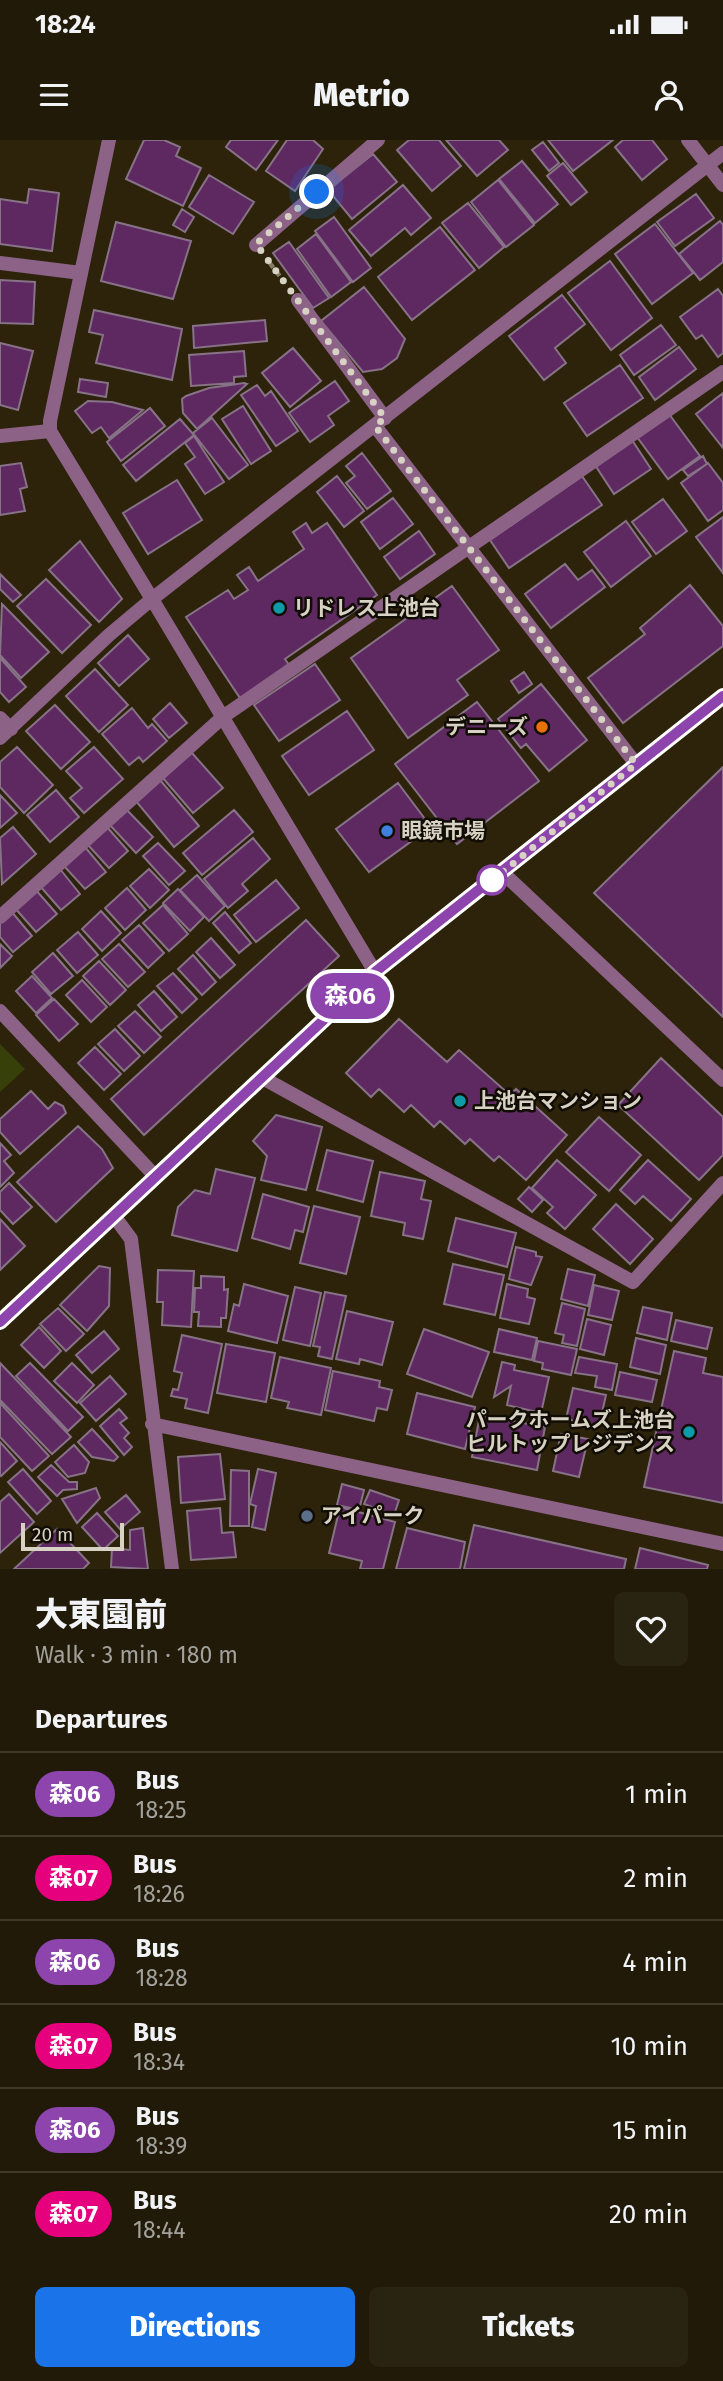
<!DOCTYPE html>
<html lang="en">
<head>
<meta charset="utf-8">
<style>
  :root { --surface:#211a08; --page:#292312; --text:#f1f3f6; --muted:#a2a19c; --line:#3e3829; --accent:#1a73e8 }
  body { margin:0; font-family:"Fira Sans","Noto Sans JP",sans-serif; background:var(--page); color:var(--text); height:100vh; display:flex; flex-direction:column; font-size:26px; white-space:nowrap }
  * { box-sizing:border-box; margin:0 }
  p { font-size:23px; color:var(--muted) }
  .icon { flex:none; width:38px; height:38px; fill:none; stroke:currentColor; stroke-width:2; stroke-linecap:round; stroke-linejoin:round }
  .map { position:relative; height:1429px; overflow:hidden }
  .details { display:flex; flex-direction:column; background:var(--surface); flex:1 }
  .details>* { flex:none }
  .badge { padding:0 14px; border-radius:23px; font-size:24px; line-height:46px }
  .scale { position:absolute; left:21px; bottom:18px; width:103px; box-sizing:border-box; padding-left:7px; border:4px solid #d7d2c3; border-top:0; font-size:19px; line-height:24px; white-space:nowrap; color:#d7d2c3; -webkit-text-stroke:5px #110d04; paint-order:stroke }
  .you { position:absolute; width:35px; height:35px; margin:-18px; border:5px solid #fff; border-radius:50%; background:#1a73e8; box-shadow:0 0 0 10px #1a73e833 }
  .map>.badge { position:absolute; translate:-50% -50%; box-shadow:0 0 0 4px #fff }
  h2 { padding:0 35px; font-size:26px; line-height:63px }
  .round { display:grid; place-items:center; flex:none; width:74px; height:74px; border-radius:10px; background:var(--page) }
  .overview { display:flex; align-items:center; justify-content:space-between; height:119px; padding:0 35px }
  h1 { font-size:33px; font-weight:800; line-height:52px }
  .button { display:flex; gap:14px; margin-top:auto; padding:14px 35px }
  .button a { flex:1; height:80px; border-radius:10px; background:var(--accent); color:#fff; font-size:28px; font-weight:800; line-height:80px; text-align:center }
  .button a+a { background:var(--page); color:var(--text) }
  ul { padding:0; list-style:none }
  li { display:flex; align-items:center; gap:21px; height:84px; padding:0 35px; border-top:2px solid var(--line) }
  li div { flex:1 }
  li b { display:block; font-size:26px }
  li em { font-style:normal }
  li .badge { min-width:77px; font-weight:700; text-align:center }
  .status { display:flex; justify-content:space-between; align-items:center; height:49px; padding:0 35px; background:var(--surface); direction:ltr }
  .status svg { height:19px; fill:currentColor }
  header { display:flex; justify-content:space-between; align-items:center; height:91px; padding:0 35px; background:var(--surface); font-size:32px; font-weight:800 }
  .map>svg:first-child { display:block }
</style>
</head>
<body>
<div class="status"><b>18:24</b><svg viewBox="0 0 49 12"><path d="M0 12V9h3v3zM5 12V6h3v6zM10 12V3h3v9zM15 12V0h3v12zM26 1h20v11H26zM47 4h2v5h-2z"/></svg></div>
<header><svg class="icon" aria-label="menu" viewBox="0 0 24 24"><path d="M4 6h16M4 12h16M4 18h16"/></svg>Metrio<svg class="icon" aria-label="person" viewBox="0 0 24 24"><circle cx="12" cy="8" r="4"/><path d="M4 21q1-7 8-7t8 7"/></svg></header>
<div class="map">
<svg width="723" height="1429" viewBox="0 0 723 1429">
  <rect width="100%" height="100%" fill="#2c230a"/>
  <path fill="#364008" d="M0,904L25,929L0,952Z"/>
  <path fill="#5e2961" stroke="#877287" stroke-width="2" d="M144,0H164L180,7L176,16L201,28L183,66L126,39Z
    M231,0H278L256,30L226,7Z
    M287,0H313L323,9L295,51L266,31Z
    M409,0H439L461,26L432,51L397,10Z
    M446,0H499L508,10L477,36Z
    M548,0H613L573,31Z
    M623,0H652L667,19L642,40L615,7Z
    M543,2L559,23L549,31L532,10Z
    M373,14L397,42L352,79L328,50Z
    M522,21L558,64L535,83L499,39Z
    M563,23L587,52L571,65L547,36Z
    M209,35L254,62L233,94L189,67Z
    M498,40L534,85L506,107L471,62Z
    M403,45L431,78L411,95L405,88L371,116L349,90Z
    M29,49L59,53L52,111L0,104V59L27,63Z
    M696,54L714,78L675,106L657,82Z
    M468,63L504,107L479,128L442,83Z
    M182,69L194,77L185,92L173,85Z
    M334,77L371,128L353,142L315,91Z
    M720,81L723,85V122L700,140L679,114Z
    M116,82L191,101L173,159L101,141Z
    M655,84L693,133L652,164L615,114Z
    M440,87L475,130L412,180L378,137Z
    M316,94L351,142L331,157L297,109Z
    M289,102L329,158L313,168L273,113Z
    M610,121L652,178L611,210L568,153Z
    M0,140L35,142L33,184L0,183Z
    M364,147L405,199L397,218L382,229L363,232L321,181Z
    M718,149L723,156V213L718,217L702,195L696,199L680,177Z
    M562,155L585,184L555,208L566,223L544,240L509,196Z
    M94,170L182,189L172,240L96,223L103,195L89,192Z
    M265,180L267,201L194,208L193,186Z
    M661,185L676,205L634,235L620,215Z
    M0,203L33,211L18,270L0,265Z
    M679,207L696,229L655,260L639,237Z
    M293,208L321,241L290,267L262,233Z
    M244,211L246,236L234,237V243L191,246L189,215Z
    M620,225L643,258L587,296L564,263Z
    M80,239L108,243L106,257L78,252Z
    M335,241L349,261L328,276L334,285L310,302L289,273Z
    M244,243L247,244L197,289L183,273L182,259L186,256L209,248Z
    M257,245L265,256L271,251L298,291L276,306L241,255Z
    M723,253V308L696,274Z
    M88,261L112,262L143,270L109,298L101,287L92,293L75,271Z
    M243,266L271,311L251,324L222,279Z
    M150,268L165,286L121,321L107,302Z
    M669,274L700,316L668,339L637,297Z
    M212,278L248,325L229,339L193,293Z
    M180,279L194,295L136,341L123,325Z
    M194,296L224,342L205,354L185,324L195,317L185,303Z
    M632,300L651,329L614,354L595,325Z
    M362,313L391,351L367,369L346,343L355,336L346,326Z
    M703,316L707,324L688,336L683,330Z
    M21,323L27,347L20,349L25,371L0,375V326Z
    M708,323L723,343V370L708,381L681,343Z
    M337,336L364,371L344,387L317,352Z
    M582,336L602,365L509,428L490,400Z
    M177,340L202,380L148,414L123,373Z
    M393,358L413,384L380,409L361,382Z
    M663,359L687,391L656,414L632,382Z
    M723,377V433L696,397Z
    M626,381L651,416L611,447L584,412Z
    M306,383L312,393L327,383L377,455L285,519L289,525L240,558L186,477L228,450L234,459L248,450L237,435L249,427L258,441L304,409L293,392Z
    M419,391L435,414L400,439L384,417Z
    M80,401L122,459L99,482L49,430Z
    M565,424L578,440L592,430L605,447L551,488L525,454Z
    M0,434L21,455L13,462L0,449Z
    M46,439L91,485L62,513L17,466Z
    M690,445L723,486V506L623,583L588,538L645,494L640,488Z
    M452,446L499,510L457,540L468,555L408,598L351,518Z
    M2,464L49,512L21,538L0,515Z
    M128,495L149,519L119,546L98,523Z
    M0,518L26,547L9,562L0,552Z
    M315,524L340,560L279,601L254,565Z
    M95,529L128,565L99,592L66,556Z
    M524,532L532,544L519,553L511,541Z
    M541,544L587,600L549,631L526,604L521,608L498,579Z
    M477,562L539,641L457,704L395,624Z
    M170,563L187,583L169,598L153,579Z
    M55,565L90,602L61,629L26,591Z
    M132,568L148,588L152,584L167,601L143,622L139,617L129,625L102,594Z
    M347,571L374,610L309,655L282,616Z
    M17,607L53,645L24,673L0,647V622Z
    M94,607L123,639L84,673L70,658L82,648L66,631Z
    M192,613L223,648L193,673L163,638Z
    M723,627V877L594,753Z
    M160,640L199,686L174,707L135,660Z
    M398,643L431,687L369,732L336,689Z
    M56,650L79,677L50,702L27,675Z
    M0,655L17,673L0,688Z
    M125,668L153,697L136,713L108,683Z
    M234,670L253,692L202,735L183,713Z
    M13,687L36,714L2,744L0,698Z
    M107,687L128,711L109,728L88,705Z
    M253,698L270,719L242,744L248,751L228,768L204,739Z
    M158,703L185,731L169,745L143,716Z
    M85,707L106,732L85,749L64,726Z
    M60,729L80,754L61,770L40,746Z
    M149,729L169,750L150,768L130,746Z
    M197,735L225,766L209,781L180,750Z
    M276,740L299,768L256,802L234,775Z
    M127,748L146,770L125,790L105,768Z
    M35,749L57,774L36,792L14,767Z
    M178,749L204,777L190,791L163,763Z
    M163,765L188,794L169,811L143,783Z
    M11,771L32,796L13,812L0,797V781Z
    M101,771L121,793L102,811L82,789Z
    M225,772L251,803L239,813L213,783Z
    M306,780L339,816L144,995L111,959Z
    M139,785L164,813L148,828L122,800Z
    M78,792L98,815L77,833L57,810Z
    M211,798L235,825L220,838L196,812Z
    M0,804L12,816L0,828Z
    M119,804L145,832L128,847L102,819Z
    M53,813L73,836L51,854L32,832Z
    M193,815L216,842L202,855L178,829Z
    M99,821L126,850L110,865L83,836Z
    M173,833L197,859L182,873L157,846Z
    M32,836L52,858L36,873L16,851Z
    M82,840L107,867L91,882L66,855Z
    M154,851L177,877L161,891L138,865Z
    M54,859L78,884L59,901L36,875Z
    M135,871L161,897L144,913L118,886Z
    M399,879L447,922L459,910L510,955L516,949L567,995L526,1040L499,1016L494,1021L470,999L465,1004L440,981L434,987L411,965L404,972L379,949L371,957L346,933Z
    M115,889L140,916L124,931L98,904Z
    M95,907L121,934L104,950L78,923Z
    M661,918L723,977V1015L699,1040L618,965Z
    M31,951L48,969L55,962L63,966L66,973L20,1014L0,992V979Z
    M276,975L322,987L306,1050L261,1040L267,1016L253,1001Z
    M599,977L641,1015L609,1051L566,1012Z
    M78,986L102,1009L113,1028L56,1082L17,1042Z
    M0,1003L11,1015L4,1021L14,1033L0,1047Z
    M327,1010L373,1021L363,1062L317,1050Z
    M557,1020L596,1055L565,1089L547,1073L553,1067L532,1048Z
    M648,1020L691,1059L671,1081L643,1056L635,1064L620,1050Z
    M216,1029L255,1038L237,1111L172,1095L178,1067L195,1050L210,1054Z
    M380,1032L425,1041L421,1059L431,1061L423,1099L403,1095L405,1083L371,1076Z
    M9,1043L32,1067L13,1084L0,1070V1052Z
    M529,1047L543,1060L532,1072L518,1059Z
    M263,1054L309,1067L303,1092L295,1090L290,1109L252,1098Z
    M616,1064L653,1099L630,1124L593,1089Z
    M314,1066L360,1077L346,1134L300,1123Z
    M456,1078L516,1093L507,1127L448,1111Z
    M0,1079L25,1106L0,1130Z
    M516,1107L536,1112V1116L542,1117L531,1145L509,1139Z
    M453,1124L504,1135L495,1175L444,1164Z
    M99,1126L110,1128L109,1166L87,1191L60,1165Z
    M568,1129L595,1135L588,1166L561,1159Z
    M158,1130L194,1131L191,1187L162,1185L163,1162H157Z
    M201,1136L224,1137V1150L228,1149L226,1178H221V1187L198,1186L199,1172H194L195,1148H201Z
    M244,1144L288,1156L277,1203L228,1191L234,1164L239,1166Z
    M507,1144L528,1149L527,1157L535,1159L529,1184L500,1178Z
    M594,1145L619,1151L612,1180L588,1175Z
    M295,1147L321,1153L310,1206L283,1200Z
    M325,1152L346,1156L332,1219L318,1216L320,1207L313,1206Z
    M562,1163L585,1169L577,1206L562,1203L564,1195L555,1193Z
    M643,1167L672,1173L667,1200L637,1193Z
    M58,1168L84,1194L66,1211L40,1184Z
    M347,1171L393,1182L382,1225L360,1219L359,1224L336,1219Z
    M587,1179L611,1185L604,1215L580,1209Z
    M676,1180L712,1188L707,1209L671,1201Z
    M39,1187L61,1211L44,1228L21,1205Z
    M424,1189L489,1212L472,1257L407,1234Z
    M499,1189L537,1198L532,1220L494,1212Z
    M104,1191L119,1209L92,1233L76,1215Z
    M182,1195L222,1204L208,1273L185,1268L187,1259L171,1256L173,1249L178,1250L182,1233L174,1231Z
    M636,1198L666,1205L660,1234L630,1227Z
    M538,1201L577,1209L571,1235L542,1229L543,1223L534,1221Z
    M226,1204L275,1213L266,1262L217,1253Z
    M674,1211L706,1218L703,1233L723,1237V1363L644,1347Z
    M280,1217L331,1228L321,1275L287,1268L289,1262L271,1258Z
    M579,1217L617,1224L612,1250L595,1247L597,1236L575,1233Z
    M502,1222L515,1225L514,1230L549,1237L541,1273L507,1265L511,1246L494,1257Z
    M0,1223L71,1297L52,1314L0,1260Z
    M30,1223L83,1277L68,1291L16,1236Z
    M72,1223L94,1245L77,1263L54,1241Z
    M333,1231L380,1241L379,1247L392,1250L387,1270L377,1268L374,1281L325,1270Z
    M620,1232L657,1240L652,1262L615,1255Z
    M110,1236L126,1254L96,1281L80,1263Z
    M573,1248L606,1255L599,1286L566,1279Z
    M417,1253L475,1267L465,1309L407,1294Z
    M0,1263L49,1316L32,1331L0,1297Z
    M119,1269L127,1278L120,1283L129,1293L124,1298L132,1307L124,1315L100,1286Z
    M480,1275L545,1287L537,1330L472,1317Z
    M92,1289L118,1317L114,1321L92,1317L78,1302Z
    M561,1294L588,1299L579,1337L553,1331Z
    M0,1302L17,1321L1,1336L0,1335Z
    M74,1305L89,1322L85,1333L68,1337L55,1322Z
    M220,1314L225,1359L181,1363L178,1317Z
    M51,1325L69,1342H77V1349L63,1350L57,1356L38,1337Z
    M23,1329L51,1361L37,1374L8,1342Z
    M258,1329L276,1333L265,1390L252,1387L256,1366L250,1364Z
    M231,1330L249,1331V1386H230Z
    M342,1344L364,1350L359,1370L337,1365Z
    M96,1348L100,1358L77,1383L62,1359Z
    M370,1350L399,1360L394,1375L364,1364Z
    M9,1354L34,1382L0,1413V1362Z
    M126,1355L140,1372L120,1389L105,1372Z
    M340,1367L395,1382L383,1429H360L362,1421L329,1413Z
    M220,1368L222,1393L233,1392L236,1417L191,1420L187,1371Z
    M97,1373L118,1396L103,1410L82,1387Z
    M474,1385L626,1419L624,1429H464Z
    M143,1388L148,1429L111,1427L112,1408L130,1410V1390Z
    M407,1388L465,1402L460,1429H396Z
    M57,1389L89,1423L83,1429H14Z
    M640,1408L708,1425L707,1429H635Z"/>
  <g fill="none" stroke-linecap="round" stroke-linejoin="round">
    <path stroke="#837c68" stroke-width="4.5" stroke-dasharray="7 3.5" stroke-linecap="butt" d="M269,122L285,143"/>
    <path stroke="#8d6287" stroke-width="14" d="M256,105L378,0
      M0,123L81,133
      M298,160L385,278
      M0,777L224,576L723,232
      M261,937L633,1142L723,1043"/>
    <path stroke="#8d6287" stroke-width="14" d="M688,0L723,45
      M375,286L636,624
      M0,296L50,291
      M152,459L375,832
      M0,578L11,589
      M0,598L109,495L152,459L723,13
      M502,732L723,940
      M0,871L156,1037
      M114,1076L131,1099L172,1429
      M152,1284L723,1404"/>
    <path stroke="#8d6287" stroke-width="14" d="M109,0L50,281V291L152,459
      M0,1182L375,832L723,556"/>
  </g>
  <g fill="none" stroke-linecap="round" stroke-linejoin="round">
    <g stroke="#fff" stroke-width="16">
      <path id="line" d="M0,1182L375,832L723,556"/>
    </g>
    <use href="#line" stroke="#8e44ad" stroke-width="10"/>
    <path stroke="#d7d2c3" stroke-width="7" stroke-dasharray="0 12.6" d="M317,52L256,104L385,278L375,286L636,624L484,747L492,740"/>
  </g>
  <g fill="#0f9aa8" stroke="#110d04" stroke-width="2.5">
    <circle cx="279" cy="468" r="7"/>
    <circle cx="460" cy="961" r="7"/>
    <circle cx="689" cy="1292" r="7"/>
  </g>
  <circle fill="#e8710a" stroke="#110d04" stroke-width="2.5" cx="542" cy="587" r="7"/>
  <circle fill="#3f7fe0" stroke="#110d04" stroke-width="2.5" cx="387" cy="691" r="7"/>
  <circle fill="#fff" stroke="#8e44ad" stroke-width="3.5" cx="492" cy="740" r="14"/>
  <circle fill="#5c6f8a" stroke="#110d04" stroke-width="2.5" cx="307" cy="1376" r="7"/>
  <g text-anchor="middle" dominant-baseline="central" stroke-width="5" stroke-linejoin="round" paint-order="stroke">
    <g font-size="21" font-weight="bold" fill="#d7d2c3" stroke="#110d04" text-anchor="start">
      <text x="293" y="468">リドレス上池台</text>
      <text x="528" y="587" text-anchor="end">デニーズ</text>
      <text x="401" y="691">眼鏡市場</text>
      <text x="474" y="961">上池台マンション</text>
      <text x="675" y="1280" text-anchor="end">パークホームズ上池台<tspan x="675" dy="24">ヒルトップレジデンス</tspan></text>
      <text x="321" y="1376">アイパーク</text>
    </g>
  </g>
</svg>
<div class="scale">20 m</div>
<div class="you" style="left:317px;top:52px"></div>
<b class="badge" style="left:350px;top:856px;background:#8e44ad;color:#fff">森06</b>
</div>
<section class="details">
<div class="overview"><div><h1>大東園前</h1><p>Walk · 3 min · 180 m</p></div><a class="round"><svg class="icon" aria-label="heart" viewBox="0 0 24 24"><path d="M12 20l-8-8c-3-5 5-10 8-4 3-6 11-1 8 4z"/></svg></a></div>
<h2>Departures</h2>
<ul>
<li><span class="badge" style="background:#8e44ad;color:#fff">森06</span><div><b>Bus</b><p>18:25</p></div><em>1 min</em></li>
<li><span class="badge" style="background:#e6007e;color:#fff">森07</span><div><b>Bus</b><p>18:26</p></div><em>2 min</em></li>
<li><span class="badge" style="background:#8e44ad;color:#fff">森06</span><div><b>Bus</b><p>18:28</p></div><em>4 min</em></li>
<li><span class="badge" style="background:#e6007e;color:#fff">森07</span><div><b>Bus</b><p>18:34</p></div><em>10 min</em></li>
<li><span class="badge" style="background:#8e44ad;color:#fff">森06</span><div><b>Bus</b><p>18:39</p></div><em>15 min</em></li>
<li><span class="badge" style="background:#e6007e;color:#fff">森07</span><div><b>Bus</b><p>18:44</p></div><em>20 min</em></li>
</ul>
<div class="button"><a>Directions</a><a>Tickets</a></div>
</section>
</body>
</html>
